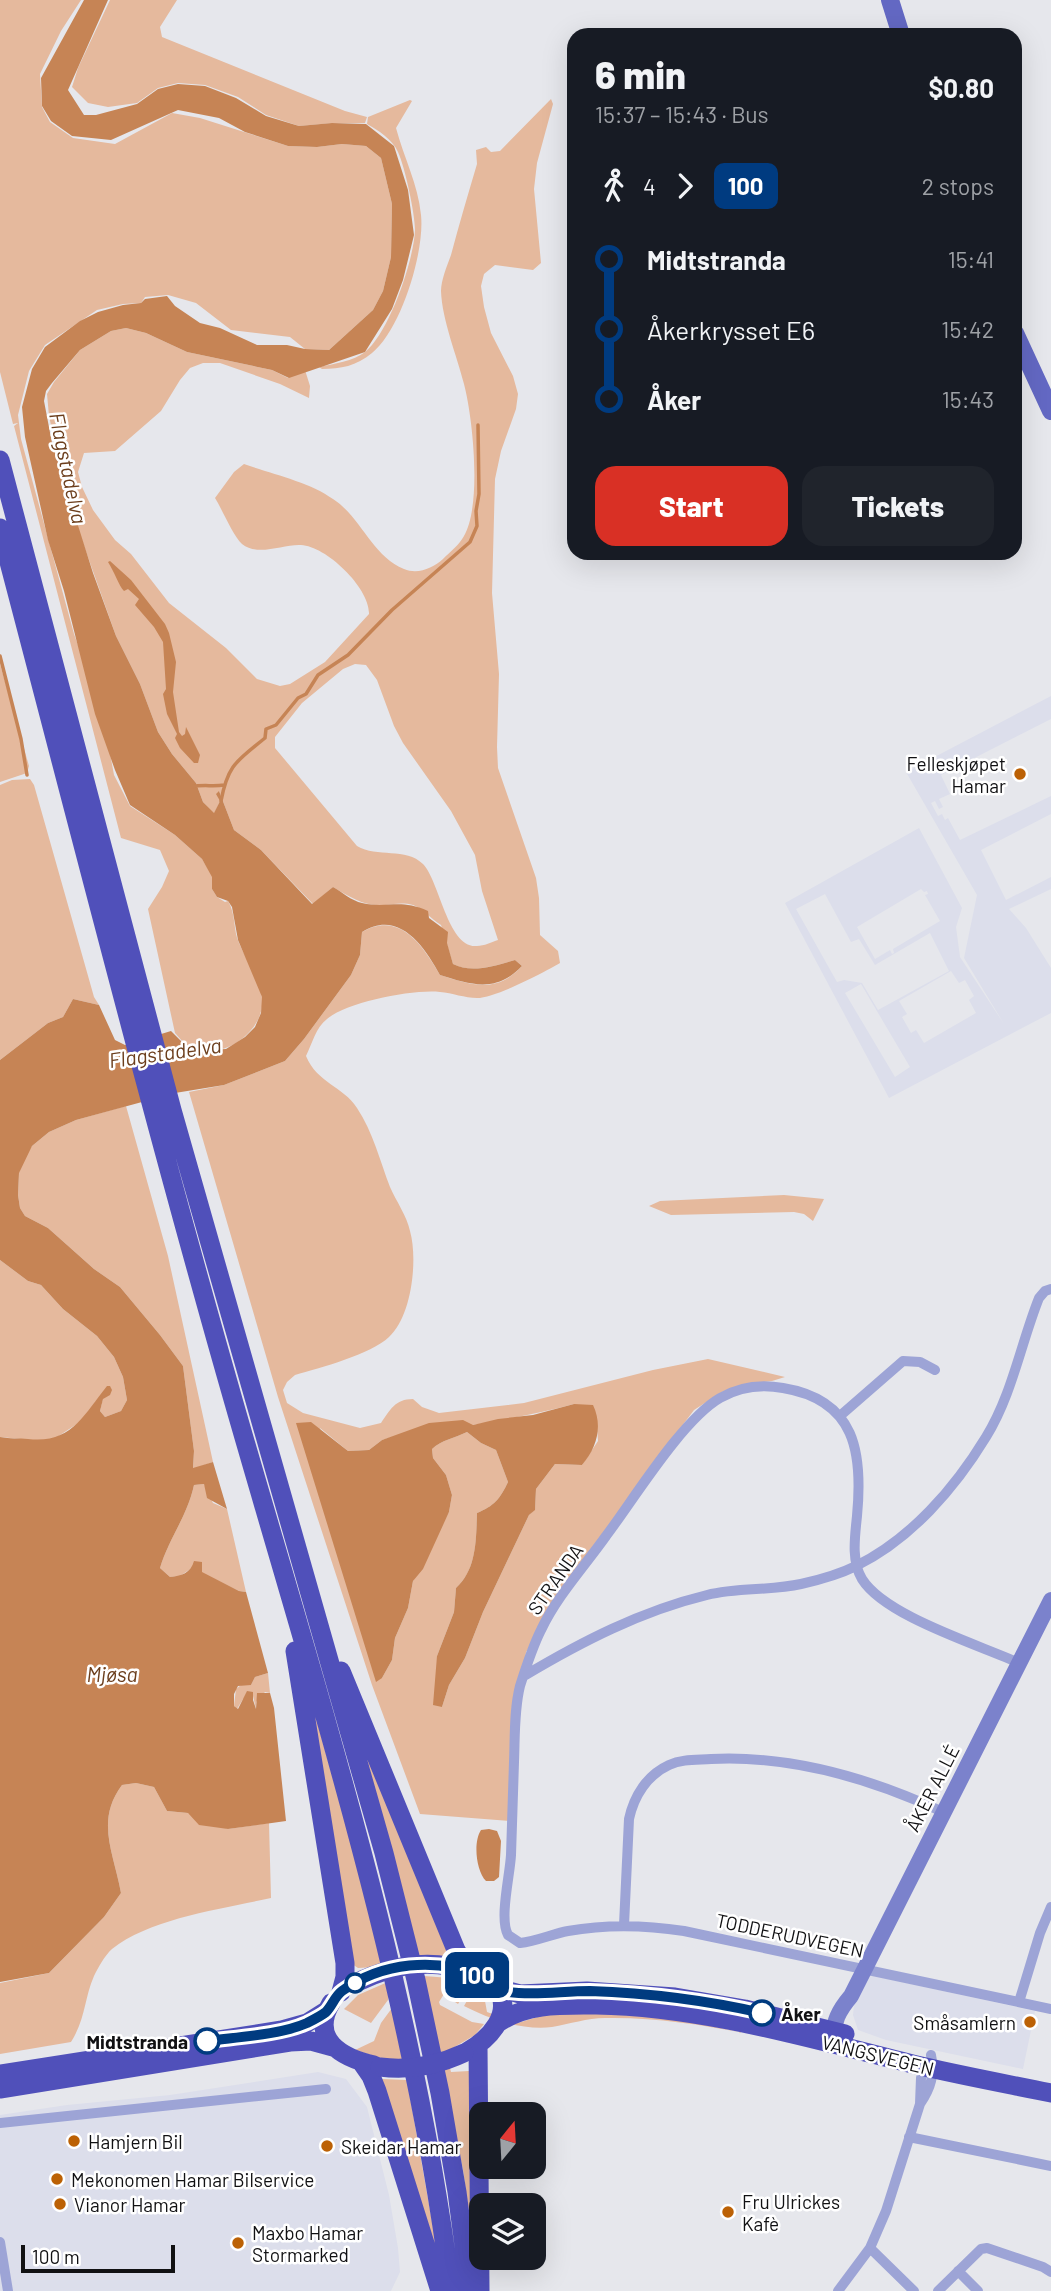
<!DOCTYPE html>
<html lang="en">
<head>
<meta charset="utf-8">
<style>
  :root { --surface:#171b24; --page:#20242c; --text:#f1f3f6; --muted:#9ea1a6; --accent:#d93025 }
  body { margin:0; font-family:Barlow,sans-serif; background:var(--page); color:var(--text); height:100vh; display:flex; flex-direction:column; font-size:26px; white-space:nowrap }
  * { box-sizing:border-box; margin:0 }
  p { font-size:23px; color:var(--muted) }
  .icon { flex:none; width:38px; height:38px; fill:none; stroke:currentColor; stroke-width:2; stroke-linecap:round; stroke-linejoin:round }
  .map { position:relative; flex:1; overflow:hidden }
  .sheet { position:absolute; left:567px; top:28px; width:455px; height:532px; display:flex; flex-direction:column; background:var(--surface); border-radius:21px; box-shadow:0 7px 28px #0002 }
  .sheet>* { flex:none }
  .badge { padding:0 14px; border-radius:10px; font-size:24px; line-height:46px }
  .needle { width:46px; rotate:18deg }
  .fabs { position:absolute; left:469px; top:2102px; display:grid; gap:14px }
  .fabs a { display:grid; place-items:center; width:77px; height:77px; border-radius:14px; background:var(--surface); box-shadow:0 7px 28px #0002; font-size:35px }
  .scale { position:absolute; left:21px; bottom:18px; width:154px; box-sizing:border-box; padding-left:7px; border:4px solid #111113; border-top:0; font-size:19px; line-height:24px; white-space:nowrap; color:#111113; -webkit-text-stroke:5px #fff; paint-order:stroke }
  .map>.badge { position:absolute; translate:-50% -50%; box-shadow:0 0 0 4px #fff }
  .legs { display:flex; align-items:center; gap:10px; height:77px; padding:0 28px; font-size:23px }
  .legs p { margin-inline-start:auto }
  .head { display:flex; align-items:center; justify-content:space-between; height:119px; padding:0 28px }
  h1 { font-size:38px; font-weight:800; line-height:52px }
  .cta { display:flex; gap:14px; margin-top:auto; padding:14px 28px }
  .cta a { flex:1; height:80px; border-radius:21px; background:var(--accent); color:#fff; font-size:28px; font-weight:800; line-height:80px; text-align:center }
  .cta a+a { background:var(--page); color:var(--text) }
  ul { padding:0 28px; list-style:none }
  li { display:flex; align-items:center; gap:24px; height:70px; font-size:26px }
  li i { display:grid; place-items:center; width:10px; height:100%; margin:0 9px; background:currentColor }
  li i::after { content:''; width:18px; height:18px; margin:-9px; border:5px solid; border-radius:50%; background:var(--surface) }
  li p { margin-inline-start:auto }
  li:first-child i { background:linear-gradient(#0000 50%,currentColor 0) }
  li:last-child i { background:linear-gradient(currentColor 50%,#0000 0) }
  .map>svg:first-child { display:block }
</style>
</head>
<body>
<div class="map">
<svg width="1051" height="2291" viewBox="0 0 1051 2291">
  <rect width="100%" height="100%" fill="#e6e7ec"/>
  <path fill="#dcdeeb" fill-rule="evenodd" d="M1051,696V719L941,775L950,794L939,799L943,807L939,809L935,801L931,803L938,816L942,814L945,820L948,818L960,840L1051,796V814L981,850L1006,900L1051,877V889L1009,909L1026,928L1051,968V1013L889,1098L785,903L919,828L962,908L956,927L960,957L1004,1024L964,958L977,895L906,772ZM921,889L924,892L927,891L928,894L925,895L940,921L893,949L894,953L892,954L890,950L875,959L857,927ZM825,894L851,942L859,939L875,965L930,933L949,971L878,1010L862,983L844,980L837,982L796,909ZM951,971L959,983L965,980L974,996L969,1000L976,1013L924,1043L916,1030L911,1033L902,1017L907,1014L899,1001ZM861,984L910,1067L895,1077L845,993Z
    M869,1975L1035,2011L1023,2069L886,2040L858,2030L853,2015L854,2005Z
    M318,2072L346,2079L367,2107L389,2195L398,2248L400,2272L391,2291H0V2115L67,2105L170,2095Z"/>
  <path fill="#e5b99d" fill-rule="evenodd" d="M0,0H81L61,31L40,74L42,107L50,122L73,138L115,144L172,113L200,118L288,146L317,147L342,144L366,146L381,158L392,204L391,257L383,291L373,310L329,350L305,349L290,337L231,330L196,303L168,295L145,297L141,303L123,304L97,310L45,345L29,371L18,415L21,439L74,634L86,667L109,748L114,775L130,806L175,835L202,859L213,877L212,889L217,897L225,902L228,901C236,914 233,930 239,943C246,960 260,979 262,997C265,1019 247,1039 228,1047C218,1052 202,1050 191,1051L175,1033L148,909L162,887L169,871L160,850L121,838L14,426L18,423L13,424L0,372Z
    M110,0H177L160,27L162,37L345,111L367,117L365,123H333L299,126L266,115L238,97L205,85L178,83L158,88L137,103L108,107L88,103L72,87L78,68Z
    M551,99L553,104L537,163L534,189L541,263L533,270L495,265L484,274L481,286L484,307L491,333L513,376L518,394L516,409L501,451L495,479L492,593L499,674L497,747L498,768L536,878L539,898L540,935L558,951L560,963C543,973 495,998 477,998C465,998 452,993 440,992C413,989 347,1002 327,1019C316,1027 312,1044 306,1056C317,1083 343,1086 357,1108C373,1132 380,1161 390,1187C396,1201 407,1216 410,1231C418,1259 412,1316 389,1337C371,1354 320,1368 295,1375L287,1382L283,1390L287,1403L303,1413L360,1428L381,1423C390,1410 395,1399 413,1399L422,1407L439,1413L524,1403L653,1370L708,1359L785,1377L772,1381L741,1385L722,1392L694,1410L648,1471L526,1652L510,1821L420,1814L372,1685L278,1397L189,1092L224,1085L285,1061L304,1039L351,975L360,955L362,932C400,910 423,946 440,975C471,985 497,994 522,966L515,960C497,965 471,974 453,964L441,925C431,919 422,908 413,905C403,902 395,904 385,905C365,907 350,897 333,887L313,904L261,850L234,830L219,791L220,801L214,814L203,802L196,783L172,754L158,732L140,684L116,636L78,529L60,467L49,416L47,394L54,382L80,350L111,331L126,328L146,333L187,352L272,370L288,378L305,370L310,386L309,398L280,384L220,363H203L190,368L180,380L161,411L115,451L84,453L78,472L82,487L93,510L115,540L131,554L169,603L226,648L257,679L280,686L290,684L325,662L369,614C370,588 326,546 301,545C283,544 258,557 242,544C233,536 222,509 215,498L234,472L244,464C272,474 310,482 333,499C361,517 372,556 404,569C418,575 433,568 443,559C450,552 459,545 464,536C482,505 473,418 464,384C457,356 442,320 441,291C441,280 447,266 451,255C459,225 468,194 477,164L476,150L486,147L491,152L500,151ZM355,664L366,665L377,680L394,726L403,743L451,811L475,855L482,891L498,940C492,942 484,946 477,946C448,949 440,882 423,864C406,847 377,858 357,846L275,748V737L302,703L343,669ZM574,1404L597,1427L598,1441L582,1465L555,1464L536,1489L535,1509L529,1515L483,1612L465,1658L449,1685L442,1707L437,1656L454,1612L456,1588C477,1569 476,1540 477,1513C494,1506 500,1499 508,1482L496,1450L481,1443L467,1432C455,1438 441,1440 432,1449L433,1458L446,1475L452,1495L449,1512L413,1581L408,1608L395,1638L392,1660L382,1678L320,1428L348,1451L369,1450L382,1440L392,1437C452,1428 515,1420 574,1404Z
    M410,100L412,101L396,128C404,158 418,184 421,215C425,251 401,330 372,353C356,366 341,369 322,369L319,367C333,364 354,361 365,352C389,333 414,260 415,230C415,214 405,167 398,152C393,140 378,130 367,124L368,117Z
    M0,664L29,766L27,773L0,782Z
    M30,779L34,785L94,997L99,1005L73,999L63,1017L48,1023L0,1060V785L12,780Z
    M126,1106L168,1256L213,1462L193,1469L194,1451L183,1366L160,1335L120,1287L94,1269L48,1228L25,1216L20,1208L18,1195L19,1172L23,1159L32,1146L49,1132L76,1120Z
    M784,1195L824,1199L813,1221L804,1214L794,1212L671,1215L649,1206L660,1201Z
    M0,1260L28,1281L41,1285L63,1309L97,1336L114,1357L123,1377L127,1400L121,1411L105,1417L100,1411L103,1398L96,1401L83,1420L54,1439L41,1441L0,1437Z
    M204,1484L213,1503L227,1509L246,1592L239,1591L192,1568L180,1576L170,1577L160,1568C169,1538 187,1517 194,1485Z
    M268,1673L270,1693L265,1692L256,1702V1709L253,1696L243,1699L237,1709L234,1706L236,1689L241,1685H251L255,1677Z
    M307,1686L385,1963L376,1967L358,1968L352,1964Z
    M345,1693L450,1958H419Z
    M136,1783L154,1787L167,1811L188,1813L228,1829L269,1823L271,1898C222,1909 151,1918 112,1949C105,1955 98,1968 94,1976C84,1999 86,2018 71,2042L0,2054V1983L49,1973L104,1917L121,1893C114,1853 95,1821 122,1785Z
    M424,1976L450,1978L475,1987L465,1993L458,2004L452,2000L453,1998L444,1994L439,2002L440,2005L472,2022L484,2024L475,2035L446,2052L451,2072L469,2071L475,2256L463,2170Z
    M390,1981L388,2000L371,2023L344,2009L358,1995Z
    M480,1992L485,2001L487,2012L518,2023L544,2015L612,2012L660,2015L744,2033C698,2024 652,2017 605,2018C587,2018 570,2024 552,2027C524,2031 489,2019 464,2006L468,1999Z
    M392,2008L405,2060H387L355,2050L374,2041L381,2023Z
    M382,2079L407,2080L442,2278L380,2080Z"/>
  <path fill="#c68455" d="M84,0H108L68,90L84,115H96L137,104L158,89L178,84L205,86L236,98L266,116L299,126L332,123L366,124L394,146L408,190L414,235L403,280L392,309L365,352L289,378L272,370L187,352L146,333L126,328L111,331L80,350L52,383L46,391L44,401L52,443L93,573L116,636L140,684L158,732L172,754L196,783L203,802L214,813L220,801L216,794L219,791L234,830L261,850L312,904L333,887C342,892 352,901 362,903C388,909 399,898 428,911L429,918L448,932L447,943L453,964C472,974 497,965 515,960L522,966C496,993 472,985 440,975C424,946 399,909 362,932L360,955L351,975L304,1039L285,1061L224,1085L175,1093L76,1120L49,1132L32,1146L19,1173L18,1195L20,1208L25,1216L48,1228L94,1269L120,1287L160,1335L183,1366L194,1451L193,1468L213,1462L227,1509L207,1498L204,1484L194,1485C187,1517 169,1538 160,1568L170,1577C181,1576 191,1573 194,1561L202,1562V1572L239,1591L246,1592L268,1673L255,1677L251,1685L238,1686L234,1694V1706L238,1709L247,1691L253,1692V1700L256,1709L257,1693H270L274,1708L286,1821L228,1829L199,1825L188,1813L167,1811L154,1787L136,1783L122,1785C95,1821 114,1853 121,1893L104,1917L49,1973L0,1982V1437C10,1439 19,1438 28,1439C71,1444 83,1416 107,1386H110L112,1390L110,1395L103,1399L100,1411L105,1417L121,1411L127,1400L123,1377L114,1357L97,1336L63,1309L41,1285L28,1281L0,1260V1060L48,1023L63,1017L73,999L99,1005L115,1040L125,1045L171,1031L191,1051L226,1049L245,1037L255,1027L261,1013L262,997L238,940L232,907L228,901L217,897L212,889V877L202,859L175,835L130,805L115,770L95,714L64,591L48,540L25,437L22,407L32,369L45,347L80,321L98,312L123,305L141,303L145,299L167,296L175,306L200,323L220,328L257,345H287L305,349L329,350L373,310L383,291L391,257L392,204L381,158L366,146L342,144L317,147L288,146L245,132L219,118L178,110L111,140L72,136L51,121L42,106L41,78Z
    M110,561L131,580L165,624L169,633L176,662L173,692L179,732L182,736L185,734L186,727L200,755L198,763H194L180,748L175,738L177,734L167,714L163,694L166,689L163,642L154,627L135,605L139,599L128,589L124,591C119,586 114,571 108,562Z
    M574,1404L593,1405C603,1426 597,1448 582,1465L555,1464L536,1489L535,1510L529,1515L483,1612L465,1658L449,1685L442,1707L433,1705L437,1656L454,1612L456,1588C477,1569 476,1539 477,1513C494,1506 500,1499 508,1482L496,1450L481,1443L467,1432C455,1438 441,1440 432,1449L433,1458L446,1475L452,1495L449,1512L423,1569L413,1581L408,1608L395,1638L392,1660L382,1678L376,1682L296,1423L311,1422L348,1451L369,1450L382,1440L429,1423L463,1420L473,1425L498,1419L533,1415Z
    M489,1829L497,1831L501,1841L499,1877L494,1881H486C476,1871 473,1842 481,1830Z"/>
  <g fill="none" stroke-linecap="round" stroke-linejoin="round">
    <path stroke="#c68455" stroke-width="3.5" d="M0,656L21,739L27,775
      M192,787C202,784 213,787 224,785
      M221,801C228,764 237,761 265,738L266,729L276,725L298,698L306,694L318,675L348,655L392,610L470,542L477,526L476,511L479,494L478,425"/>
    <path stroke="#9da4d6" stroke-width="10" d="M841,1415L903,1361L920,1362L935,1370
      M1019,1663C977,1644 885,1616 862,1579C851,1561 855,1536 857,1516C863,1453 856,1400 783,1388C761,1384 739,1387 720,1398C682,1420 634,1499 606,1536C584,1567 557,1596 541,1630C532,1648 526,1667 520,1686C514,1710 515,1737 514,1762C513,1793 512,1824 511,1855C510,1875 499,1919 508,1935L520,1943C537,1941 552,1934 568,1931C607,1924 645,1925 684,1931L1051,2009
      M524,1676C581,1642 641,1611 707,1595C738,1587 770,1591 801,1584C819,1580 840,1574 856,1566C911,1539 955,1488 986,1437C1012,1395 1021,1343 1039,1298L1045,1291L1051,1289
      M624,1925L629,1819C634,1796 647,1775 669,1765C682,1759 696,1760 711,1759C790,1755 872,1779 943,1812
      M1019,2002L1040,1933L1051,1907
      M920,2104L921,2078L926,2063
      M0,2123L326,2089
      M909,2137L1051,2166
      M0,2242L8,2291
      M870,2248L914,2291
      M958,2271L978,2291
      M838,2291L870,2248L886,2211L920,2104C931,2088 935,2074 931,2055
      M938,2291L981,2249L987,2248L1043,2267L1051,2272"/>
    <path stroke="#7b82cc" stroke-width="16" d="M835,2041C831,2023 840,2009 851,1996L1051,1600"/>
    <path stroke="#6368c3" stroke-width="18" d="M890,0L901,35
      M1015,333L1051,411"/>
    <path stroke="#5050ba" stroke-width="19" d="M0,460L172,1110L384,1853L416,1980L440,2093L457,2192L470,2291
      M0,528C77,820 151,1113 234,1403C318,1696 413,1988 451,2291
      M295,1651L345,1963V1977L341,1992
      M341,1671L456,1950L469,1972
      M457,1968C470,1972 489,1976 497,1988C514,2013 489,2039 468,2051
      M498,1988L520,1994L587,1991L675,1997L745,2009L845,2034
      M331,2003C309,2040 343,2058 374,2065
      M498,2023C527,2003 563,2005 596,2005C707,2007 813,2040 921,2066C964,2076 1007,2084 1051,2093
      M478,2045L480,2290
      M362,2063L371,2076L377,2091L440,2291
      M0,2074L282,2030L307,2023L326,2011
      M0,2089L290,2042L311,2041L333,2047"/>
    <path stroke="#5050ba" stroke-width="19" d="M362,1980C391,1967 418,1961 449,1966
      M380,2067C410,2071 436,2066 464,2053"/>
  </g>
  <g fill="none" stroke-linecap="round" stroke-linejoin="round">
    <g stroke="#fff" stroke-width="16">
      <path id="line-1" d="M207,2041C237,2037 280,2035 307,2023C313,2020 321,2016 326,2012C332,2006 335,1996 342,1991C382,1962 436,1957 480,1976C491,1981 497,1988 508,1992C535,1996 562,1991 590,1991C648,1993 705,2000 762,2013"/>
    </g>
    <use href="#line-1" stroke="#003b80" stroke-width="10"/>
  </g>
  <g fill="#bc6105" stroke="#fff" stroke-width="2.5">
    <circle cx="1020" cy="774" r="7"/>
    <circle cx="1030" cy="2022" r="7"/>
    <circle cx="74" cy="2141" r="7"/>
    <circle cx="327" cy="2146" r="7"/>
    <circle cx="57" cy="2179" r="7"/>
    <circle cx="60" cy="2204" r="7"/>
    <circle cx="728" cy="2212" r="7"/>
    <circle cx="238" cy="2243" r="7"/>
  </g>
  <g fill="#fff" stroke="#003b80" stroke-width="3.5">
    <circle cx="355" cy="1983" r="9"/>
    <circle cx="762" cy="2013" r="12"/>
    <circle cx="207" cy="2041" r="12"/>
  </g>
  <g text-anchor="middle" dominant-baseline="central" stroke-width="5" stroke-linejoin="round" paint-order="stroke">
    <g font-size="19" fill="#111113" stroke="#fff" text-anchor="start">
      <text x="1006" y="763" text-anchor="end">Felleskjøpet<tspan x="1006" dy="22">Hamar</tspan></text>
      <text x="1016" y="2022" text-anchor="end">Småsamlern</text>
      <text x="88" y="2141">Hamjern Bil</text>
      <text x="341" y="2146">Skeidar Hamar</text>
      <text x="71" y="2179">Mekonomen Hamar Bilservice</text>
      <text x="742" y="2201">Fru Ulrickes<tspan x="742" dy="22">Kafè</tspan></text>
      <text x="74" y="2204">Vianor Hamar</text>
      <text x="252" y="2232">Maxbo Hamar<tspan x="252" dy="22">Stormarked</tspan></text>
    </g>
    <g font-size="19" fill="#111113" stroke="#fff">
      <text transform="translate(555 1579) rotate(-55)">STRANDA</text>
      <text transform="translate(932 1788) rotate(-63)">ÅKER ALLÉ</text>
      <text transform="translate(790 1935) rotate(12)">TODDERUDVEGEN</text>
      <text transform="translate(878 2055) rotate(14)">VANGSVEGEN</text>
    </g>
    <g font-size="19" font-weight="bold" fill="#111113" stroke="#fff" text-anchor="start">
      <text x="781" y="2013">Åker</text>
      <text x="188" y="2041" text-anchor="end">Midtstranda</text>
    </g>
    <g font-size="21" font-style="italic" fill="#6c3e1c" stroke="#fff">
      <text transform="translate(69 468) rotate(78)">Flagstadelva</text>
      <text transform="translate(165 1052) rotate(-8)">Flagstadelva</text>
      <text x="112" y="1673">Mjøsa</text>
    </g>
  </g>
</svg>
<div class="fabs">
<a><svg class="needle" viewBox="-14 -14 28 28"><path d="M0-13l5 13h-10z" fill="#e53935"/><path d="M0 13l5-13h-10z" fill="#9ea1a6"/></svg></a>
<a><svg class="icon" aria-label="layers" viewBox="0 0 24 24"><path d="M12 4l9 5-9 5-9-5zM3 14l9 5 9-5"/></svg></a>
</div>
<div class="scale">100 m</div>
<b class="badge" style="left:477px;top:1975px;background:#003b80;color:#fff">100</b>
<section class="sheet">
<div class="head"><div><h1>6 min</h1><p>15:37 – 15:43 · Bus</p></div><b>$0.80</b></div>
<div class="legs"><svg class="icon" aria-label="walk" viewBox="0 0 24 24"><circle cx="13" cy="4" r="2"/><path d="M13 8l-2 6 4 7M11 14l-3 7M7 12l3-4h3l4 4"/></svg>4<svg class="icon" aria-label="forward" viewBox="0 0 24 24"><path d="M9 5l7 7-7 7"/></svg><b class="badge" style="background:#003b80;color:#fff">100</b><p>2 stops</p></div>
<ul>
<li><i style="color:#003b80"></i><b>Midtstranda</b><p>15:41</p></li>
<li><i style="color:#003b80"></i><span>Åkerkrysset E6</span><p>15:42</p></li>
<li><i style="color:#003b80"></i><b>Åker</b><p>15:43</p></li>
</ul>
<div class="cta"><a>Start</a><a>Tickets</a></div>
</section>
</div>
</body>
</html>
